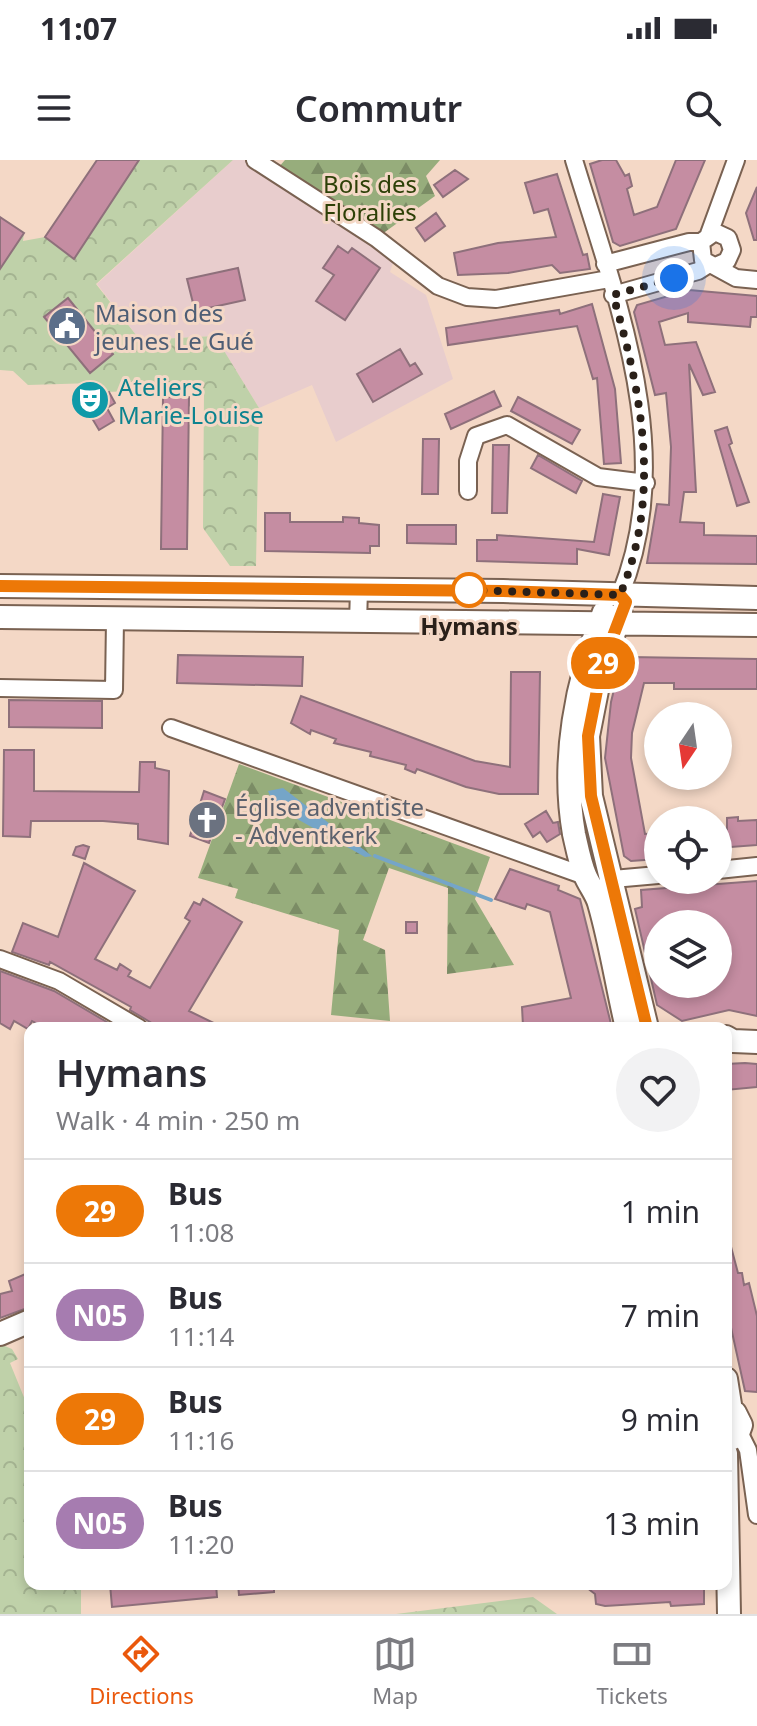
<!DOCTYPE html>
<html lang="en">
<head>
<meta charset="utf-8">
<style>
  :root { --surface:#fff; --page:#f2f2f3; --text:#2b2b33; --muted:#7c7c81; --line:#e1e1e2; --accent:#ea580c }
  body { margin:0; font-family:"Noto Sans",sans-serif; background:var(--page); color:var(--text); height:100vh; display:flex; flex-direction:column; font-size:30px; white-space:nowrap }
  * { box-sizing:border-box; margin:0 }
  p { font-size:26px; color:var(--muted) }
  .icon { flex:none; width:44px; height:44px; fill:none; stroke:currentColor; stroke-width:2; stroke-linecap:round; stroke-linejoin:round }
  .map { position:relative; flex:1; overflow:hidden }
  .drawer { position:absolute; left:24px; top:862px; width:708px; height:568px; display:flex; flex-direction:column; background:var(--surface); border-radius:16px; box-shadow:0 4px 12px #0003 }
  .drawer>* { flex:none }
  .badge { padding:0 16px; border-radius:26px; font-size:28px; line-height:52px }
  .needle { width:52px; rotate:193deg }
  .buttons { position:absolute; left:644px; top:542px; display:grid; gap:16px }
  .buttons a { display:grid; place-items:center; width:88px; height:88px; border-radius:50%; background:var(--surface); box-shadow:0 4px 12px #0003; font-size:40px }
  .you { position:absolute; width:40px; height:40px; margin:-20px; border:6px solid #fff; border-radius:50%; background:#1a73e8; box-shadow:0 0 0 12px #1a73e833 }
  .map>.badge { position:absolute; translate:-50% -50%; box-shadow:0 0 0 4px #fff }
  .round { display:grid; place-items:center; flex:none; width:84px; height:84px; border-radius:42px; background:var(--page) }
  .summary { display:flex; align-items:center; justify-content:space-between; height:136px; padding:0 32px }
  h1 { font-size:38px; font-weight:600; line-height:60px }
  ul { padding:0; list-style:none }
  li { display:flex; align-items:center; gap:24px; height:104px; padding:0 32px; border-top:2px solid var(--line) }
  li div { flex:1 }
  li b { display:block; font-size:30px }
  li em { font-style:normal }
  li .badge { min-width:88px; font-weight:700; text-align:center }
  .status { display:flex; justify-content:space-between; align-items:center; height:56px; padding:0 40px; background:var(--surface); direction:ltr }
  .status svg { height:22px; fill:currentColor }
  header { display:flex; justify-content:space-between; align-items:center; height:104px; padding:0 32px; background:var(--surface); font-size:36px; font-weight:600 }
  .dock { display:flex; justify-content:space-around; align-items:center; height:112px; border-top:2px solid var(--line); background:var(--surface); font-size:22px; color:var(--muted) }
  .dock a { display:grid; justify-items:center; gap:4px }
  .dock .selected { color:var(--accent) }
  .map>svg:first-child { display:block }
</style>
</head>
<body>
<div class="status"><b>11:07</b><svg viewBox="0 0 49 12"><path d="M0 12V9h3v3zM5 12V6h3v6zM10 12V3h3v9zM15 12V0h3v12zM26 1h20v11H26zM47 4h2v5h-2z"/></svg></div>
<header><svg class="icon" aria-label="menu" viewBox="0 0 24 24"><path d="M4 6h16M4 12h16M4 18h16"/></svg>Commutr<svg class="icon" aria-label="search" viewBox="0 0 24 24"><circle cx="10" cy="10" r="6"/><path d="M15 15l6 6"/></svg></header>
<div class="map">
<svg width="757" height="1454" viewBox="0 0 757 1454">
  <defs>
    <pattern id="forest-firs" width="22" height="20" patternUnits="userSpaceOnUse" patternTransform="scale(2)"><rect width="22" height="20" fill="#97ad7c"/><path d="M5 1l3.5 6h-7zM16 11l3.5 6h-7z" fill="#7b8c65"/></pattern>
    <pattern id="park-crowns" width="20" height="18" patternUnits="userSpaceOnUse" patternTransform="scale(2)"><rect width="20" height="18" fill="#bfd1a9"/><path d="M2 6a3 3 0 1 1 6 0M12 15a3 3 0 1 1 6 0" fill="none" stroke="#a4b391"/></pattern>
  </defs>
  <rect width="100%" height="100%" fill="#f4d8c6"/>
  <path fill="#e8cdcd" d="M233,0H244L394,100L390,112L426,135L453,219L336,282L312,225L259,248L215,176L140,180L97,124Z"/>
  <path fill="url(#forest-firs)" d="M285,0H440L426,16L435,36L371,82L270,17Z
    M239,604L490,697L475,739L514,805L447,814L448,728L389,708L363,780L385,790L390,861L331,855L339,770L235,738L238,729L198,718Z"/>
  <path fill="url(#park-crowns)" d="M138,0H233L96,124L140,180L215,176L259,248L256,406H230L203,368L204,230L197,225L149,224V231L100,232L94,223L28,225L13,211L0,210V104L24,73L23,81L45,77L74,98Z
    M0,1184L12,1189L18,1199L10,1203L30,1252V1424H81V1454H0Z
    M533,1437L557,1454H396Z"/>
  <path fill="#75a5c8" d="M283,628L372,696H375L365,697L274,646L268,631Z"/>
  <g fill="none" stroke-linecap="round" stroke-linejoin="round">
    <path stroke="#75a5c8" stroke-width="4" d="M375,696L491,740"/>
  </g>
  <path fill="#c58da2" stroke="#8e707b" stroke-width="2" fill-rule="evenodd" d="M97,0H139L74,99L45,77Z
    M602,0H616L625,16L629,14L632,26L627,29L634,55L657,47L676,0H705L676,69L620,86L613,82L590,4Z
    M455,10L468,19L443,37L434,25Z
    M557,14L583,95L587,94L590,109L560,113L552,105L508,113L458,115L454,93L498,83L556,77L548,49L534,53L525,23Z
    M757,27V80H754L746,53Z
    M436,53L445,66L425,81L416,68Z
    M0,57L24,73L0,109Z
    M338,86L348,93L352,88L380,108L345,160L316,141L334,115L323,108Z
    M238,108L245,140L195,151L187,119Z
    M689,130L757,136V157H751L750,167L688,162V153L659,162L665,185L696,182L715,232L703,235L689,204L696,332H684L680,362L704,363V375L757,376V404L647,403L657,344L669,345L671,287L666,233L655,235L634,152L637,145Z
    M68,138L113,194L90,213L44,157Z
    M592,144L615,229L621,303L604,304L597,218L593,219L577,166L448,185L446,168L559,150L560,154Z
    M400,189L410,206L415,203L422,214L373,242L357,214Z
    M92,224L100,237L109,232L115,243L107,248L114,261L99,270L77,233Z
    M494,231L501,246L451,269L445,254Z
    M163,237H189L187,389H161Z
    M518,237L580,270L572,284L511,251Z
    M727,267L732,283L729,285L749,342L737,346L715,271Z
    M423,279H439L438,334H422Z
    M493,285H509L507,353H492Z
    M538,295L582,321L576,333L531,308Z
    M603,334L620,337L609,395L577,389V404L477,401V380H497V375L594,382Z
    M265,353H290V362H343V357L359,358V363L379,365V386H370V393L265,391Z
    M407,365H456V384L407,383Z
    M178,495L303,497L302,526L177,523Z
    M629,497L757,499V529H674V523H644L632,573L631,598L645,674L656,673L658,699L631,701L624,696L605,598L611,542L621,501Z
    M511,512H540L538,634H499L466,627L417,609L415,613L405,609L406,605L370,596L371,592L334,583L336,579L311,570L310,574L291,563L301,536L475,601L510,607Z
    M9,540L102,541V568L9,567Z
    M4,590H34V631L139,632L140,602H155V608L169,611L168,684L138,679V664L103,661H31L30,677L3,676Z
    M204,631L225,639L209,683L190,676Z
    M546,651L553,663L558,662L560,674L547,682L540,672L533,677L525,664Z
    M738,657V661L757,660V685L718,688V670L727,669V658Z
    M83,685L89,687L85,699L73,695L76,687Z
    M84,703L135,731L95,799L117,810L120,804L131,811L128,816L150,828L190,761L185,758L194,742L200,745L203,739L242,762L189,851L224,868H160L130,850L131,847L50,802L49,805L12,792L23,763L58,777Z
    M510,709L559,726L558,730L580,739L612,868L523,866L522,847L571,838L550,752L527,744L525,749L495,739Z
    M757,721V856L729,850L682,861L657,845L635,749L642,747L641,730ZM658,764H718V824H658Z
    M406,762H417V773H406Z
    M0,811L54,831L117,868H45L32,861L28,869L14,861L10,869L0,863Z
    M745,903L757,904V927L726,930V904Z
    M726,1083H730L738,1113H742L744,1125L749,1123L757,1156V1232L745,1231L726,1145Z
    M30,1112V1147L0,1158V1134L12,1131L9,1121Z
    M110,1424H216L217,1437L112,1447Z
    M238,1424H274V1432L239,1435Z
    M582,1424H704V1444L671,1446L670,1442L605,1446L596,1444L595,1434Z"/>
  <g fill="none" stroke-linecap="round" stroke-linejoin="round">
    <g stroke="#7a6252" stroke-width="20">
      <path id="street" d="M255,0L376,78L438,126L467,137L496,139L609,119
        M574,0C616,139 679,293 620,435
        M709,74L736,0
        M605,104L689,82H701
        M718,105L727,101L732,90L728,78L715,72L701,82L703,100L736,118L757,120
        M613,135L698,111L709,104
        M468,331V301L476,276L507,265L598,317L646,323
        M358,463L359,429
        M0,528L114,530L115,459
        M171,568L585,716
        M718,710L757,706
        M613,719L658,715
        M0,799L59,821L139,868
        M739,1272L748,1290L757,1355"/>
    </g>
    <g stroke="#7a6252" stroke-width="26">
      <path id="secondary" d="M0,426L503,431L757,438
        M604,452C576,521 561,600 574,674C577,687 580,703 585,715C589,725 596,733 599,743C611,784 617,827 627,868
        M621,454L602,505L588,576L591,636L647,868
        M0,457L757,465
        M726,877L733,881L757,882
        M0,1174L30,1161
        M726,1219L731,1251
        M726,1250L735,1253L741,1265L737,1276L726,1281
        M726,1294L729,1454"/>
    </g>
    <use href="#street" stroke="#fff" stroke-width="16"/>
    <use href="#secondary" stroke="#fff" stroke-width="22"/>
  </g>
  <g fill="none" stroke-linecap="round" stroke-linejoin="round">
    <g stroke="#fff" stroke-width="18">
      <path id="line" d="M0,426L503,431L620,435L626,442L602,505L588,576L591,636L647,868"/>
    </g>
    <use href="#line" stroke="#ed7807" stroke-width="12"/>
    <path stroke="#2a2019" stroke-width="8" stroke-dasharray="0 14.4" d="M469,430L620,435C662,335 642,235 613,135L674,118"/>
  </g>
  <defs>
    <g id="civic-disc" transform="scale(2)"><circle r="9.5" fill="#5c6f8a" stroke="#f4d8c6"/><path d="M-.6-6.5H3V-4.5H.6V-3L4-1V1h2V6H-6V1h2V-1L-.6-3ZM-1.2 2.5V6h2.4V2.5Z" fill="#fff"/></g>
    <g id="theatre-disc" transform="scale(2)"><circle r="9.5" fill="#0f9aa8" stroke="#f4d8c6"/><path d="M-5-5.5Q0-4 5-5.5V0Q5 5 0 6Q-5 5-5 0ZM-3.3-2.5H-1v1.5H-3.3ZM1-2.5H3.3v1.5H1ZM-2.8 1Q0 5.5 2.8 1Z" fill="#fff"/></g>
    <g id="church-disc" transform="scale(2)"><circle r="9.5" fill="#6b7280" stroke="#f4d8c6"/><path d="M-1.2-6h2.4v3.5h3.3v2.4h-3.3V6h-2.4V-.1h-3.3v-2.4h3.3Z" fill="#fff"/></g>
  </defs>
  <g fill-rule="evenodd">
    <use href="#civic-disc" x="67" y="166"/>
    <use href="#theatre-disc" x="90" y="240"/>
    <use href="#church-disc" x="207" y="660"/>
  </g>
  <circle fill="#fff" stroke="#ed7807" stroke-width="4" cx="469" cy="430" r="16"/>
  <g text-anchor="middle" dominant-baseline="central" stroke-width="6" stroke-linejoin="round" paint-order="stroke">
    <g font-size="24" fill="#2d4007" stroke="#f4d8c6">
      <text x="370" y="23">Bois des<tspan x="370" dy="28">Floralies</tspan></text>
    </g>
    <g font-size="24" fill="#4e5e75" stroke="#f4d8c6" text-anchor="start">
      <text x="95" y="152">Maison des<tspan x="95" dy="28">jeunes Le Gué</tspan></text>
    </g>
    <g font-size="24" fill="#0d838f" stroke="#f4d8c6" text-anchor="start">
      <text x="118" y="226">Ateliers<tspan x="118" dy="28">Marie-Louise</tspan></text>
    </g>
    <g font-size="24" font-weight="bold" fill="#2a2019" stroke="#f4d8c6">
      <text x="469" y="465">Hymans</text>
    </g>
    <g font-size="24" fill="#5b616d" stroke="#f4d8c6" text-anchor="start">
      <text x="235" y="646">Église adventiste<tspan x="235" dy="28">- Adventkerk</tspan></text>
    </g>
  </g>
</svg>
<div class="buttons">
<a><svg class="needle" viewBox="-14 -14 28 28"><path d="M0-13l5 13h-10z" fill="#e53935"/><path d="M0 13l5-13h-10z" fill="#7c7c81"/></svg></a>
<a><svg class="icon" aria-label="locate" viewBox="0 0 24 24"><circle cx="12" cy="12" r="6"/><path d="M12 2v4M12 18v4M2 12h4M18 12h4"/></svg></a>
<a><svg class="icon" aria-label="layers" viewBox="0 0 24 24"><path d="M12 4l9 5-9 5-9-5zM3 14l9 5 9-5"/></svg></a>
</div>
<div class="you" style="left:674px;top:118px"></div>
<b class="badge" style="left:603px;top:503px;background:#ed7807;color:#fff">29</b>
<section class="drawer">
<div class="summary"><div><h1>Hymans</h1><p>Walk · 4 min · 250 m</p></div><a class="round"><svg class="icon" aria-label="heart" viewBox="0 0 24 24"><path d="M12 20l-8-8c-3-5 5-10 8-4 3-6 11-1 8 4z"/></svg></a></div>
<ul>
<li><span class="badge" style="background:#ed7807;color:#fff">29</span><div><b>Bus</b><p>11:08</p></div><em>1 min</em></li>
<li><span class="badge" style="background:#a67cb0;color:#fff">N05</span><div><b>Bus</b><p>11:14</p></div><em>7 min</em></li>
<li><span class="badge" style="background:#ed7807;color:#fff">29</span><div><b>Bus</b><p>11:16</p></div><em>9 min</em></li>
<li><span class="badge" style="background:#a67cb0;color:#fff">N05</span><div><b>Bus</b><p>11:20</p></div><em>13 min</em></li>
</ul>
</section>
</div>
<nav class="dock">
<a class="selected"><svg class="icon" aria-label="directions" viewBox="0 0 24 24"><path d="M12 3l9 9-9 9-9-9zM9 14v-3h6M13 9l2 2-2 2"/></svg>Directions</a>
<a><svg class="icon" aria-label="map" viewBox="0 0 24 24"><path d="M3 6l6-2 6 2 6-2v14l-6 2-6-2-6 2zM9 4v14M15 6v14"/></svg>Map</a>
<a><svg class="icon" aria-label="tickets" viewBox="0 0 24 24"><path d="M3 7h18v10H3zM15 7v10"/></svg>Tickets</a>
</nav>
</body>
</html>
